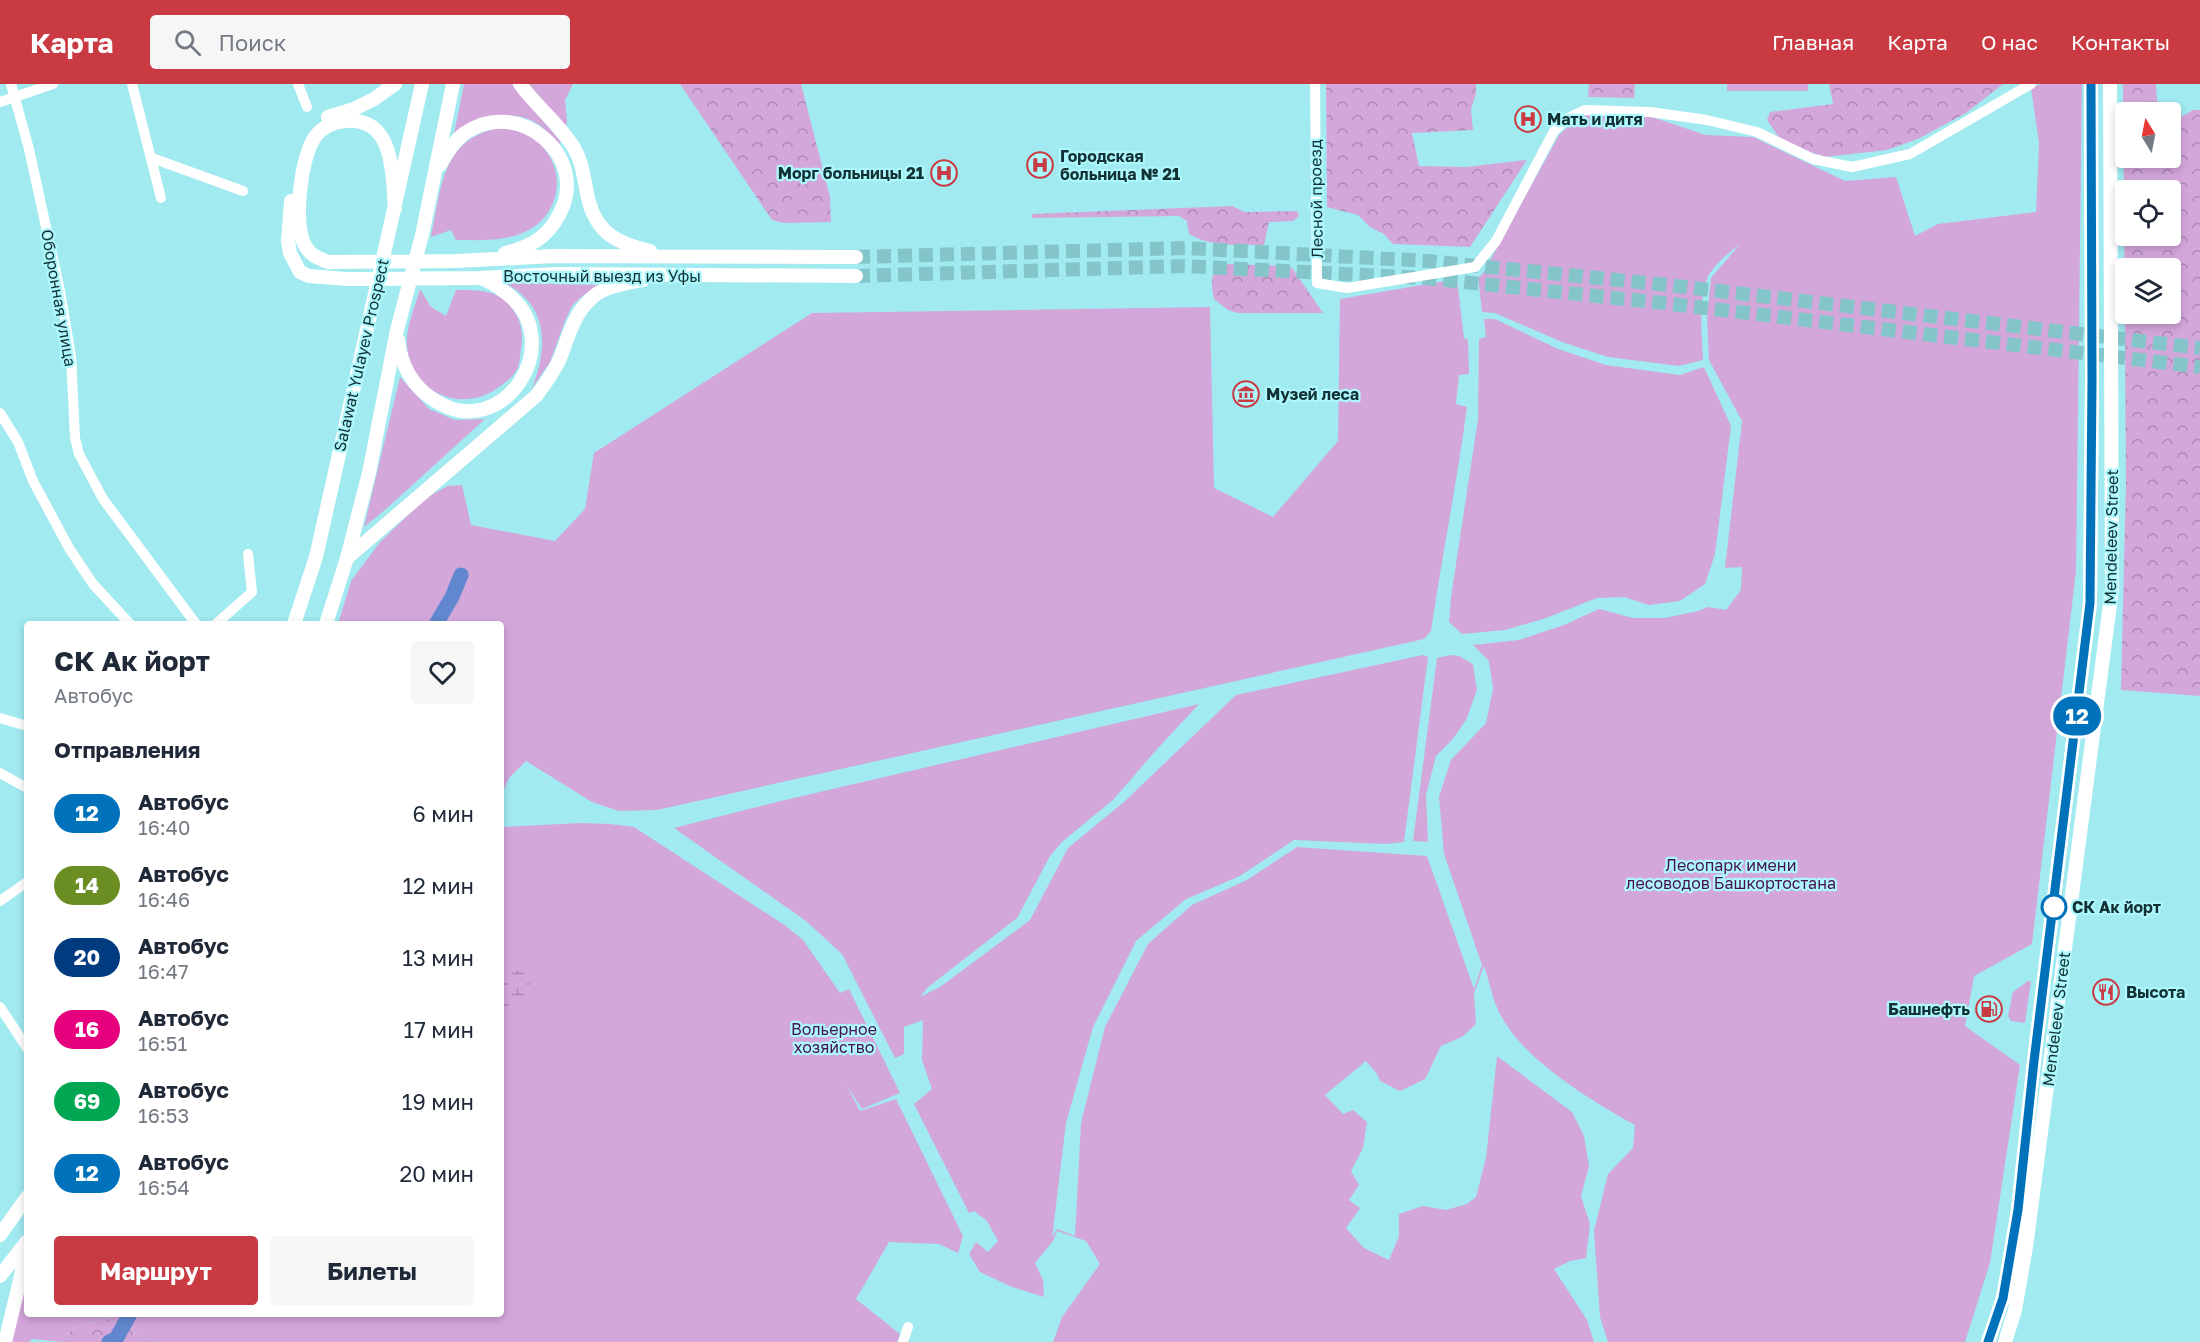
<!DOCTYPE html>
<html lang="ru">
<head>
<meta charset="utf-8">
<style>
  :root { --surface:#fff; --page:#f6f6f7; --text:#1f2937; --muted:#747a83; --accent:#c93a43 }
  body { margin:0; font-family:"Golos Text",sans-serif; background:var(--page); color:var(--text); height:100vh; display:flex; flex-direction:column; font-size:22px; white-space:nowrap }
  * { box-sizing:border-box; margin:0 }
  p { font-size:20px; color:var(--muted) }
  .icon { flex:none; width:33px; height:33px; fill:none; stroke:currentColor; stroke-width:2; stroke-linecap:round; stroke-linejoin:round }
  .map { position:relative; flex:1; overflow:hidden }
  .details { position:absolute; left:24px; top:537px; width:480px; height:696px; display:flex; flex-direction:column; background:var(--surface); border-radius:6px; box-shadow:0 3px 9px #0003 }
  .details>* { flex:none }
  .badge { padding:0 12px; border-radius:20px; font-size:21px; line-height:39px }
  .needle { width:39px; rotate:350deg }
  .tools { position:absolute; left:2115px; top:18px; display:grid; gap:12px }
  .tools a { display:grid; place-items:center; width:66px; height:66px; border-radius:6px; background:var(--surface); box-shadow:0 3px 9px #0003; font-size:30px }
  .map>.badge { position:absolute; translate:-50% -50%; box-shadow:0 0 0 3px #fff }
  h2 { padding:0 30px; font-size:22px; line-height:54px }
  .round { display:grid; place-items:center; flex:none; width:63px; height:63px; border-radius:6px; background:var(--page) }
  .summary { display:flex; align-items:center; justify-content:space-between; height:102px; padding:0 30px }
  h1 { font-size:28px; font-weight:700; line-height:45px }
  .cta { display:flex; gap:12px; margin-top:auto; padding:12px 30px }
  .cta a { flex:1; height:69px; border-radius:6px; background:var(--accent); color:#fff; font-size:24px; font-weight:700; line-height:69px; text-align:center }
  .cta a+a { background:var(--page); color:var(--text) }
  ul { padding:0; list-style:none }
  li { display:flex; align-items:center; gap:18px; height:72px; padding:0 30px }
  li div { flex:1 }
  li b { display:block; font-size:22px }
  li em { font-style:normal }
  li .badge { min-width:66px; font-weight:700; text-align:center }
  header { display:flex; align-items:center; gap:36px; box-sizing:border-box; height:84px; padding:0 30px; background:var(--accent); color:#fff }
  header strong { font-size:28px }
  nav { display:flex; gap:33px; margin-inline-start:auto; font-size:21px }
  .search { width:420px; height:54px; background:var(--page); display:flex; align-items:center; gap:15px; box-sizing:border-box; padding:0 21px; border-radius:6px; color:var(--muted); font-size:22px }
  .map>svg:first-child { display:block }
</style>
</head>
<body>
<header>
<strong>Карта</strong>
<div class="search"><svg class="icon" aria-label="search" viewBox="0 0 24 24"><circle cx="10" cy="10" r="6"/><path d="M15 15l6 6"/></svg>Поиск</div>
<nav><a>Главная</a><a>Карта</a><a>О нас</a><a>Контакты</a></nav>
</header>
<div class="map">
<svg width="2200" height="1258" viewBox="0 0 2200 1258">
  <defs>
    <pattern id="forest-crowns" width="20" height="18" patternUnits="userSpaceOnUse" patternTransform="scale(1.5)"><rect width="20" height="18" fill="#d4a7db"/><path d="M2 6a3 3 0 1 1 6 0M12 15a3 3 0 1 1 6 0" fill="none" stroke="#ab89b2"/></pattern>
    <pattern id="wetland-marsh" width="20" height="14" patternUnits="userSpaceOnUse" patternTransform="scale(1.5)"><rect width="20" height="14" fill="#d4a7db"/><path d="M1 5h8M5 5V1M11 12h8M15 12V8" fill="none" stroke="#ab89b2"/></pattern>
  </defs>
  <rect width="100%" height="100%" fill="#a0eaf0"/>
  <path fill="#d4a7db" d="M464,0H512L561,58L558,61C553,56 548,48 542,43C512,21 482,34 454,50Z
    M529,0H573L565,16L567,38L565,45Z
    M1727,0H1808V7H1727Z
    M2042,0H2082L2076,487L2032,860L1974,892L1965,942L2020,981L1990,1179L1965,1258H1608L1600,1233L1594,1147L1608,1090L1633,1064L1635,1041C1589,1015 1521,975 1498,926C1492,913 1489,896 1484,882L1474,909L1476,940L1462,953L1441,962L1425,995L1400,1007L1380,997L1377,990L1366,977L1325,1011L1343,1030L1353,1026L1367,1038L1363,1064L1351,1087L1359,1101L1349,1116L1360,1124L1346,1144L1364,1164L1389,1176L1399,1152V1130L1423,1122L1446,1126L1467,1120L1476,1113L1486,1074L1497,972L1572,1028L1584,1052L1589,1082L1581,1112L1590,1140L1586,1174L1570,1177L1554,1185L1587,1236L1594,1258H1053L1062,1233L1100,1180L1086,1157L1057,1147L1053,1157L1035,1179L1043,1196L1044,1213L1012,1203L980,1188L969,1170L976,1158L988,1168L998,1157L987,1137L974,1127L969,1129L914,1020L932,1005L922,976L923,936L904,943V970L895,974L842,870L806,837L674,744L781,717L1199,620L1158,664L1113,716L1063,757L1050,772L1017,834L927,904L920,913L940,903L1030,836L1068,764L1124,718L1236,611L1423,571L1428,573L1404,758L1386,760L1294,756L1240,792L1186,815L1136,857L1093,943L1066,1039L1052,1154L1057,1145L1075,1152L1081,1039L1105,943L1148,860L1192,821L1247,796L1297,763L1427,772L1474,905L1482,881L1444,770L1439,713L1451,676L1486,639L1493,605L1489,577L1473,561L1519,556L1564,541L1599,525L1633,534H1665L1698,527L1708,523L1726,526L1741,506L1742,483L1725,484L1742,337L1709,276L1707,231L1711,194L1739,161C1730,167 1710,185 1707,195C1698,220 1702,250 1703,276L1679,282L1608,273L1562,258L1495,229L1482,228L1478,193L1482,191L1559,51L1581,31H1646L1706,51L1753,53L1845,97L1896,93L1915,152L1938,140L2036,128L2039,59L2031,4Z
    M504,43C515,46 525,48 534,55C570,82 562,135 520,150C499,158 477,156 456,156L451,146L431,153C442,102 441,53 504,43Z
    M1457,195L1464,254L1468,256L1469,290L1459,291L1456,320L1467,323C1457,398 1442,472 1431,547L1424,555L657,726L619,727L592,718L526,677L509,694L501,712V540H338L351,497L380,458L427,413L448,402L462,401L471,441L555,457L585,425L594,369L812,229L1210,223L1214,404L1273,433L1338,357L1340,215Z
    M505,199L602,201L582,212L572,222L565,237L550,278L532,304C548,263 549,222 505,199Z
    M420,205L431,223L446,232L456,206C486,206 503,206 518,234C522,243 523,255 521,265C520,271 520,278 518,283C515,292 507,297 499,303C463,330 411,310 407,263C405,245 415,223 420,205Z
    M1484,235H1495L1558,265L1606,281L1680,291L1704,283L1731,342L1715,470L1705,500L1680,517L1649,521L1624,513L1597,514L1546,534L1505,546L1462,550L1449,538L1451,513L1478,335L1479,255L1486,253Z
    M400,293L429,325L455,336L485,335L386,425L364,443Z
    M1451,571L1459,572L1473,580L1477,606L1466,636L1452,656L1436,672L1426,711L1428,758L1413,757L1437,574Z
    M580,739L610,740L634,743L786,842L803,856L840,909L849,905L900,1009L862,1025L847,1002L860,1027L896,1015L963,1152L958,1169L939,1160L889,1158L856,1215L900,1250L897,1258H154L106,1234L72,1245L62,1258L32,1255L29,1258H9L27,1191V1230H501V743Z
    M2028,897H2031L2025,939L2011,937L2008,932L2013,908Z"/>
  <path fill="url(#forest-crowns)" fill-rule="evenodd" d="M680,0H801L830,113L831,138L784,139L772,136Z
    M1326,0H1476V9L1471,26L1473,46L1412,49L1419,82L1466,83L1527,76L1470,163L1393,160L1384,150L1370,143L1358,131L1327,123Z
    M1589,0H1635L1634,14L1588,13Z
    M1829,0H2003L1966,29L1920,54L1887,66L1825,73L1782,58L1767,36L1770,28L1833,20Z
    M2123,0H2156L2157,17L2181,33L2193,26H2200V612L2121,606L2126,396ZM2126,28H2170V74H2126ZM2126,106H2170V152H2126ZM2170,184V230H2126V184Z
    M1232,122L1245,128L1297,127L1299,132L1293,137L1269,138L1264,161C1239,161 1211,163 1189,150L1187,137L1179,132L1032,134V130Z
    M1223,180L1286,182L1292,184L1323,229H1238L1228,226L1214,215C1211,197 1209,192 1223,180Z
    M106,1234L154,1258H62L72,1245Z"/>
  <path fill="url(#wetland-marsh)" d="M501,885L523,887L530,899L520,923L501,930Z"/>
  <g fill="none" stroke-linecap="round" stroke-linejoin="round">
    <path stroke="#6188cf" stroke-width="15" d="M436,540L452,513L461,491
      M109,1258L116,1255L130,1230"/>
    <path stroke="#84c5ca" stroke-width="14" stroke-dasharray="14 7" stroke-linecap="butt" d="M856,173L1185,164L1428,177L1668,201L2200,264
      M856,192L1184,182L1425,194L1663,219L2200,283"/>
    <path stroke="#fff" stroke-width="10" d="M11,0L29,65L60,207L71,272L75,354L79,370L103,415L196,540
      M132,0L161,114
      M298,0L307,23
      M1315,0L1317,199L1347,204L1475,183L1496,157L1554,47L1568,34L1585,26L1650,28L1707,36L1757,48L1813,75L1852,83L1910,70L2031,0
      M0,18L53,0
      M152,74L243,107
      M0,329L18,358L33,397L69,464L93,500L130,540
      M216,540L252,508L248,470
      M0,634L27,642
      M0,689L27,704
      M0,817L27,798
      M0,923L27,964
      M903,1258L908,1243"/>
    <path stroke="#fff" stroke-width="14" d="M520,0C536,22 560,41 574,64C584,81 584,99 589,118C598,151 620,160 650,167
      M328,33L354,25L374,15L395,0
      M440,81C447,69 454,57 465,49C519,12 591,73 559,131C547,154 530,163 505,169
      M291,117L288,157L290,169L300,188L309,192L347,195L479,194L557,190L856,192
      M395,125C392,91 395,33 346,37C334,38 322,43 315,53C301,72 292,142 306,163C311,172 319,174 328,178L456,177L555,172L856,173
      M398,256C401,281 412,302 434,316C503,362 571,256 505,208C497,202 490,197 481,194
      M347,474L536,312C545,300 555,287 561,272C570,248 575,225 598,209C611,201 628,199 643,196
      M294,540L316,473L422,0
      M326,540L347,474L369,389L397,246L422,151L453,0
      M0,1151L27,1113
      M0,1192L24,1161
      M5,1258L21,1192L26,1158
      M1988,1258L2003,1214L2018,1126L2034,977L2090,519L2092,297L2091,0
      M2005,1258L2015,1226L2026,1163L2112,505L2110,0"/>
  </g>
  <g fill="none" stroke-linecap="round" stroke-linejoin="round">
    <g stroke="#fff" stroke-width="14">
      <path id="line" d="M1988,1258L2003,1214L2018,1126L2034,977L2090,519L2092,297L2091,0"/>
    </g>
    <use href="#line" stroke="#0072bc" stroke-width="9"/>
  </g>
  <defs>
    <g id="hospital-ring" transform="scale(1.35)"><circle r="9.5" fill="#adf8fd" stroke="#c93a43" stroke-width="1.5"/><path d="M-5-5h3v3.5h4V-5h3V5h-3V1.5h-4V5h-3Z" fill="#c93a43"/></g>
    <g id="museum-ring" transform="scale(1.35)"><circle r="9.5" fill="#adf8fd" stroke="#c93a43" stroke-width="1.5"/><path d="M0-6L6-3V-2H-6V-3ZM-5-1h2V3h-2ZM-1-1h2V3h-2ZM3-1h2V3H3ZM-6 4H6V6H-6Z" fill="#c93a43"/></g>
    <g id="restaurant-ring" transform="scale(1.35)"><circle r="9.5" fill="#adf8fd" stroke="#c93a43" stroke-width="1.5"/><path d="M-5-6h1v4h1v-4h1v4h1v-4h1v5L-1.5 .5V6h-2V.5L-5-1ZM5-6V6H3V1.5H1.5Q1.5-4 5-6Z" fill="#c93a43"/></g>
    <g id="fuel-ring" transform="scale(1.35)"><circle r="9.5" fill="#adf8fd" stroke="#c93a43" stroke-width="1.5"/><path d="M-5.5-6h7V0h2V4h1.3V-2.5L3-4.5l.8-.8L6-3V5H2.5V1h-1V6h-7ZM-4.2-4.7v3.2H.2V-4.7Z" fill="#c93a43"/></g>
  </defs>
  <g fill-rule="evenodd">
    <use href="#hospital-ring" x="1528" y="35"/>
    <use href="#hospital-ring" x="1040" y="81"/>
    <use href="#hospital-ring" x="944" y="89"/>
    <use href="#museum-ring" x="1246" y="310"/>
    <use href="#restaurant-ring" x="2106" y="908"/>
    <use href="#fuel-ring" x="1989" y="925"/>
  </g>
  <circle fill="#fff" stroke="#0072bc" stroke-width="3" cx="2054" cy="823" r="12"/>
  <g text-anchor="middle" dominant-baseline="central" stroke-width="4.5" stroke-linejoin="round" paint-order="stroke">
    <g font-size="16" font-weight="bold" fill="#123134" stroke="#adf8fd" text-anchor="start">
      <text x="1547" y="35">Мать и дитя</text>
      <text x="1060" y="72">Городская<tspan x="1060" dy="18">больница № 21</tspan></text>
      <text x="924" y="89" text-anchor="end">Морг больницы 21</text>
      <text x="1266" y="310">Музей леса</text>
      <text x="2126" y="908">Высота</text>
      <text x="1970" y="925" text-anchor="end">Башнефть</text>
    </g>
    <g font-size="16" fill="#123134" stroke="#adf8fd">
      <text transform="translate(1316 115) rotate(-91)">Лесной проезд</text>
      <text x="602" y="192">Восточный выезд из Уфы</text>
      <text transform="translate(59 214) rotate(80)">Оборонная улица</text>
      <text transform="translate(361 271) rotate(-77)">Salawat Yulayev Prospect</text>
      <text transform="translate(2111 453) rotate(-89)">Mendeleev Street</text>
      <text transform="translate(2056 935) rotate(-83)">Mendeleev Street</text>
    </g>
    <g font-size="16" fill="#460f4f" stroke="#adf8fd">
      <text x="1731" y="781">Лесопарк имени<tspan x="1731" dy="18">лесоводов Башкортостана</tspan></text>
      <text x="834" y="945">Вольерное<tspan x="834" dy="18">хозяйство</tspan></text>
    </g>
    <g font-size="16" font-weight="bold" fill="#123134" stroke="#adf8fd" text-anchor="start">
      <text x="2072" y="823">СК Ак йорт</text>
    </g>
  </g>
</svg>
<div class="tools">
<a><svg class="needle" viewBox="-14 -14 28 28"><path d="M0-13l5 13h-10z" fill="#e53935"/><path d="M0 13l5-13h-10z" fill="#747a83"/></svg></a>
<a><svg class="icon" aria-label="locate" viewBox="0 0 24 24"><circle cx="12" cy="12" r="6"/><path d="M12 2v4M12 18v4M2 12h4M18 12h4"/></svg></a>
<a><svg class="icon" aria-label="layers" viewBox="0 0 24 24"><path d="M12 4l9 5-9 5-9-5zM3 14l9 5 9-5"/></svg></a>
</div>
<b class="badge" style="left:2077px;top:632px;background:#0072bc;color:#fff">12</b>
<section class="details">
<div class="summary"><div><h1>СК Ак йорт</h1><p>Автобус</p></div><a class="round"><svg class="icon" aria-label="heart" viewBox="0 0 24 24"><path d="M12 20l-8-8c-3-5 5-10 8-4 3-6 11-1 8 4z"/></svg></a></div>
<h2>Отправления</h2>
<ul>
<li><span class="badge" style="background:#0072bc;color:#fff">12</span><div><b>Автобус</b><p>16:40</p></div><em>6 мин</em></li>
<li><span class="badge" style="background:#6b8e23;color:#fff">14</span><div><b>Автобус</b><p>16:46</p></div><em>12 мин</em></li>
<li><span class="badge" style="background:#003b80;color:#fff">20</span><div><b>Автобус</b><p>16:47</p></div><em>13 мин</em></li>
<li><span class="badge" style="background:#e6007e;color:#fff">16</span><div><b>Автобус</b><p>16:51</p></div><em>17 мин</em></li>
<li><span class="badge" style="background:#00a651;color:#fff">69</span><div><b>Автобус</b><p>16:53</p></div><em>19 мин</em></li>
<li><span class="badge" style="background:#0072bc;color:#fff">12</span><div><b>Автобус</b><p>16:54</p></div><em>20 мин</em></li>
</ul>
<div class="cta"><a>Маршрут</a><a>Билеты</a></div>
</section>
</div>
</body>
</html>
